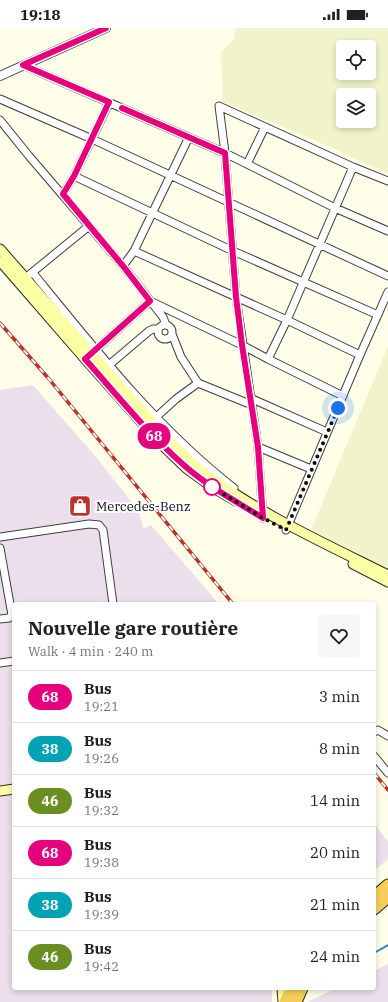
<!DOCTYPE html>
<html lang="en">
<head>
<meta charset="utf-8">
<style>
  :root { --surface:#fff; --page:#f6f6f6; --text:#202124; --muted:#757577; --line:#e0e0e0 }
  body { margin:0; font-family:"IBM Plex Serif",serif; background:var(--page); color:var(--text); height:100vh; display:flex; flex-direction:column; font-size:15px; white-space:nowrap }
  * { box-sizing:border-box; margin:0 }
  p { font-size:13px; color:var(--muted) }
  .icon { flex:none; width:22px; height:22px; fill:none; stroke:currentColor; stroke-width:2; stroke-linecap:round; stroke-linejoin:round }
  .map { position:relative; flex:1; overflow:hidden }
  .side { position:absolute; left:12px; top:574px; width:364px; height:388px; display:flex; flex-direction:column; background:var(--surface); border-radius:4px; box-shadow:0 2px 6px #0003 }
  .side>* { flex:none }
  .badge { padding:0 8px; border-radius:13px; font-size:14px; line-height:26px }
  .fabs { position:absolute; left:336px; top:12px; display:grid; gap:8px }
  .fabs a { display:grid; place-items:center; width:40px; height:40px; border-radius:4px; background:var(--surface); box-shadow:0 2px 6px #0003; font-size:20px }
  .you { position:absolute; width:20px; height:20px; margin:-10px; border:3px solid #fff; border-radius:50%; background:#1a73e8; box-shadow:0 0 0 6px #1a73e833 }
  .map>.badge { position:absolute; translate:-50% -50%; box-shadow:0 0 0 2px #fff }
  .round { display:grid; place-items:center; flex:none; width:42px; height:42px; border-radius:4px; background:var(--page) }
  .headline { display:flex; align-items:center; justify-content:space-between; height:68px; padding:0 16px }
  h1 { font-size:19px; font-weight:700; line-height:30px }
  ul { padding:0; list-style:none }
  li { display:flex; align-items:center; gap:12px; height:52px; padding:0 16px; border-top:1px solid var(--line) }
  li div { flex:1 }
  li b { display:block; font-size:15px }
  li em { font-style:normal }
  li .badge { min-width:44px; font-weight:700; text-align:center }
  .status { display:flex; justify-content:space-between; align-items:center; height:28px; padding:0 20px; background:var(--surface); direction:ltr }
  .status svg { height:11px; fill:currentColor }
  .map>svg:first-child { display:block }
</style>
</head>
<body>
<div class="status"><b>19:18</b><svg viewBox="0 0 49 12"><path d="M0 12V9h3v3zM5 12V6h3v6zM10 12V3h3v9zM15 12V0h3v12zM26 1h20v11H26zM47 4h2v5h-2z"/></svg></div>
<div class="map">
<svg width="388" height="974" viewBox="0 0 388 974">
  <rect width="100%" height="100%" fill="#fffee9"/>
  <path fill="#eadfea" d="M33,357L96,429L138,482L144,501L151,497L219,576H14V960H272V974H0V362Z
    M374,795L388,814V831L374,843Z
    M388,936V974H307L337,960H374V943Z"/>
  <path fill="#f1f4ca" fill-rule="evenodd" d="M236,0H388V146L330,119L223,74L221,24L234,11ZM343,19H369V45H343ZM343,67H369V93H343Z
    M388,318V542L311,502Z"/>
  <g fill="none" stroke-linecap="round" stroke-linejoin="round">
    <path stroke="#367bcc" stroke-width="2" d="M374,925L388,917"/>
    <g stroke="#3e3e3e" stroke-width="9">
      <path id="minor" d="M23,37L225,125L335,180L388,203
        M0,71L92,111L388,248
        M0,92L29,128L89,198
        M247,136L265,99
        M74,148L233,223L378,287
        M63,166L74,148L109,75
        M134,223L287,292L360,327
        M123,238L134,223L189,109
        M33,245C94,320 157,400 234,460
        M29,247L89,198L123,238L163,289L166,297
        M150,273L242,317L268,331L343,368
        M158 304a7 7 0 1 1 14 0a7 7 0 1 1-14 0Z
        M172,306L181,329L198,355L247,375
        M92,325L150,273
        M268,331L287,292L353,139
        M109,337L149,303L153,301H158
        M250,370L327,404
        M153,392L176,371L198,355
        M258,419L311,441
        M263,490L258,419L236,269L225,125L219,78L353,139L388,153
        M286,502L360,327L388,264
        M0,509L89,496L99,497L103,502L113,576
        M0,520L12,587L9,590L0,591
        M0,635L14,633
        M374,704L378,702L388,708
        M374,728L388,745"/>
    </g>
    <g stroke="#3e3e3e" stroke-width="10">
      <path id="tertiary" d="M0,48L106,0"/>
    </g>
    <g stroke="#2d2d2d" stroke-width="11">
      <path id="secondary" d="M0,221C44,271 87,321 132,371C155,396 178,425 206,446C262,487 326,516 388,547
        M0,233L85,331L159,414L186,440L212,459L236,473
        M353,536L388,554
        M0,763L14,761
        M282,960L283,974"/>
    </g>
    <g stroke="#1c1c1c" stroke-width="13">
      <path id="trunk" d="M374,869L388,857
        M374,881L388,869
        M285,974L292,960
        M296,974L302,960"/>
    </g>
    <use href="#minor" stroke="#fff" stroke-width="7"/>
    <use href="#tertiary" stroke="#fff" stroke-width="8"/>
    <use href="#secondary" stroke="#fcffa4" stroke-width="9"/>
    <use href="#trunk" stroke="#f6ce59" stroke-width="11"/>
    <g stroke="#ba3324" stroke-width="3.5">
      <path id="rail" d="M0,295L49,351L233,576
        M374,745L388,762"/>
    </g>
    <use href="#rail" stroke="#fff" stroke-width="2" stroke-dasharray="6" stroke-linecap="butt"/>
  </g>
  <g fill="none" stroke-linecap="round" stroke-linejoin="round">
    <g stroke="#fff" stroke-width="9">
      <path id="line" d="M106,0L23,37L109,74L74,148L63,166L123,238L150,273L85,331C118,368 149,407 186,439C209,459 237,474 263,490L258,419L242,317L236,269L225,125L122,80"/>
    </g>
    <use href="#line" stroke="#e6007e" stroke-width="6"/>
    <path stroke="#0b0b0b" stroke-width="4" stroke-dasharray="0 7.2" d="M212,459L263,490L286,502L338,380"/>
  </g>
  <defs>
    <g id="shop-square" transform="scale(1.15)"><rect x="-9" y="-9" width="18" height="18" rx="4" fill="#ba3324" stroke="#fff"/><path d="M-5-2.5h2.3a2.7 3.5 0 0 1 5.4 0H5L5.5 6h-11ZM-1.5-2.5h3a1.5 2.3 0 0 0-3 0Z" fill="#fff"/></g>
  </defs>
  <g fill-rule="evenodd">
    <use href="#shop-square" x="80" y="478"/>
  </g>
  <circle fill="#fff" stroke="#e6007e" stroke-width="2" cx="212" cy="459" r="8"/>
  <g text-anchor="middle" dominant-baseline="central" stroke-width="4" stroke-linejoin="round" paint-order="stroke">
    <g font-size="13" fill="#0b0b0b" stroke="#fff" text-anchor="start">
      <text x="96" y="478">Mercedes-Benz</text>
    </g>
  </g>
</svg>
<div class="fabs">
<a><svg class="icon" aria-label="locate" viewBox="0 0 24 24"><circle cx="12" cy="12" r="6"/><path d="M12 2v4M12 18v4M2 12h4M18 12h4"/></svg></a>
<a><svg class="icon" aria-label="layers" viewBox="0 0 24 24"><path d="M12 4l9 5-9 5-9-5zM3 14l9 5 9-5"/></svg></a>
</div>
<div class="you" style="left:338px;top:380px"></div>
<b class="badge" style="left:154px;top:408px;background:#e6007e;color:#fff">68</b>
<section class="side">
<div class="headline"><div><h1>Nouvelle gare routière</h1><p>Walk · 4 min · 240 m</p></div><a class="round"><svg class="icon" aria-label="heart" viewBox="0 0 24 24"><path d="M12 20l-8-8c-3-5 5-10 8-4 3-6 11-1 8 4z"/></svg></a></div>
<ul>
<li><span class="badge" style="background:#e6007e;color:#fff">68</span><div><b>Bus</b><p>19:21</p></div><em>3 min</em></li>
<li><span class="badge" style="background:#00a3b4;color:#fff">38</span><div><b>Bus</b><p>19:26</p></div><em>8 min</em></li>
<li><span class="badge" style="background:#6b8e23;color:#fff">46</span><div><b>Bus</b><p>19:32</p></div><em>14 min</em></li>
<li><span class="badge" style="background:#e6007e;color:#fff">68</span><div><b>Bus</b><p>19:38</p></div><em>20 min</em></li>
<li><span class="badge" style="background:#00a3b4;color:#fff">38</span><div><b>Bus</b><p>19:39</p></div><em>21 min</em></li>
<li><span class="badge" style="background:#6b8e23;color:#fff">46</span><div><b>Bus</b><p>19:42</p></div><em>24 min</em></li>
</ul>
</section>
</div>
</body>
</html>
